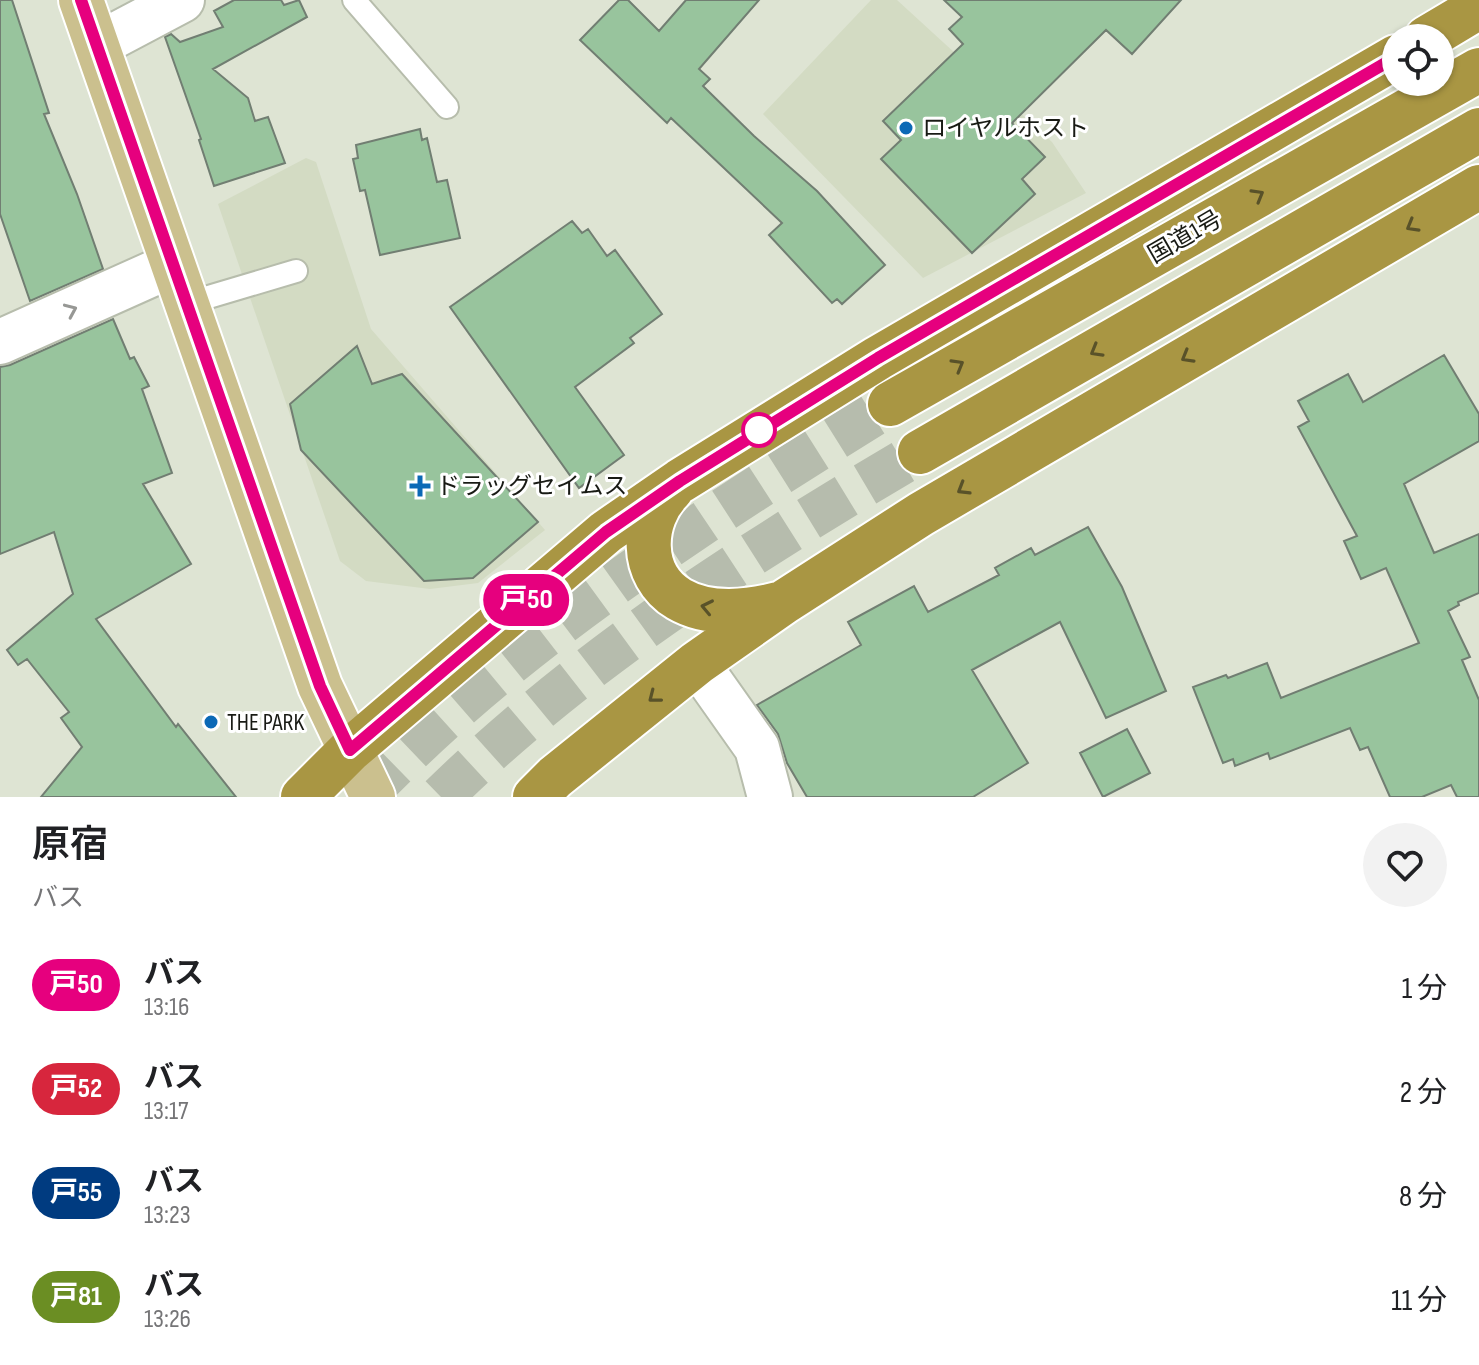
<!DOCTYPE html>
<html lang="ja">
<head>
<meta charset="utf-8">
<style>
  :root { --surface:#fff; --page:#f2f2f2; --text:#202124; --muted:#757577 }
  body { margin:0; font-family:"Sofia Sans Condensed","Noto Sans JP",sans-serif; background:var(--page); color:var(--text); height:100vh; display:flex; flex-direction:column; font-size:30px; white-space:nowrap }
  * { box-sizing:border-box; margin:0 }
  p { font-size:26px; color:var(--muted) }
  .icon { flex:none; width:44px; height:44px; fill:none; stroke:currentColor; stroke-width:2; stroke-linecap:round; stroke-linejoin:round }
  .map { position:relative; height:797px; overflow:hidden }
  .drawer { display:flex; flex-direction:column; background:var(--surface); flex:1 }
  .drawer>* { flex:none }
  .badge { padding:0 16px; border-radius:26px; font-size:28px; line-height:52px }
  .buttons { position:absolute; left:1382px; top:24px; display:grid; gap:16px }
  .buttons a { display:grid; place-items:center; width:72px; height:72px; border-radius:50%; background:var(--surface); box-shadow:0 2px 6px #0004; font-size:40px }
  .map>.badge { position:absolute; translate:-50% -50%; box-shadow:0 0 0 4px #fff }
  .round { display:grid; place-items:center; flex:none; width:84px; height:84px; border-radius:42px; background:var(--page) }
  .head { display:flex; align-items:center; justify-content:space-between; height:136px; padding:0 32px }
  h1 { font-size:38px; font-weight:600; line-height:60px }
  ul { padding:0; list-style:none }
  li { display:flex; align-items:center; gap:24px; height:104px; padding:0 32px }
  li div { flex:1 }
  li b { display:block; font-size:30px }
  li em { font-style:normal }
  li .badge { min-width:88px; font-weight:700; text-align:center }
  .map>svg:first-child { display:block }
</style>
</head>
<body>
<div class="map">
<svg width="1479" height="797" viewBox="0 0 1479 797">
  <rect width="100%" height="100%" fill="#dee4d3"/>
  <path fill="#d3dbc3" d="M871,0H897L1052,142L1086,193L923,278L763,114Z
    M306,158L316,162L371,329L545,530L478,583L430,589L366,581L340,561L218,204Z"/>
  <path fill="#98c49d" stroke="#717e72" stroke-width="2" d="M0,0H12L49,113L44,114L77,194L103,269L30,301L0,214Z
    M234,0H281L284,5L299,0L307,17L213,69L248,98L255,121L268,117L285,163L214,186L199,140L201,139L165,37L171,34L180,42L223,27L214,11Z
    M619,0H628L659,31L686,0H759L699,69L710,79L703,86L754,136L817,191L885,265L842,304L837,299L832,303L769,235L782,223L671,118L667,123L580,40Z
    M944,0H1181L1132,54L1106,30L1012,123L1045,157L1022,179L1035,194L972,253L881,159L901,140L883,121L963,44L949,29L962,17Z
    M420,129L422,140L427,138L437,182L447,180L460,238L380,255L365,190L360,191L353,159L358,158L356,145Z
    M572,221L582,233L588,229L607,256L615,250L662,314L630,338L634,343L575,387L624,455L579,488L450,307Z
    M113,319L130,359L134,357L149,386L142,389L172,473L143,484L191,564L96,619L176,727L178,724L236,797H41L82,747L61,718L69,712L27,659L18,665L7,650L73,594L54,532L0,554V367L10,365Z
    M357,346L372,384L402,374L538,522L473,578L424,581L301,450L290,404Z
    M1444,355L1479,414V441L1404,484L1434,553L1479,534V593L1458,602L1459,605L1448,611L1470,657L1462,660L1479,700V797H1457L1451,785L1422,797H1390L1368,747L1360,750L1350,728L1270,759L1268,753L1235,766L1233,759L1223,763L1193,687L1226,675L1228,678L1267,663L1281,698L1419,643L1386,568L1361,579L1344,541L1357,536L1298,427L1309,421L1298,401L1348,374L1363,402Z
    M1088,527L1122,587L1166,691L1106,718L1060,622L972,670L1028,763L973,797H807L787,763L778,734L757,705L861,645L848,622L914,586L928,612L999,575L995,568L1031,548L1035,555Z
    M1127,729L1150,773L1103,797L1080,753Z"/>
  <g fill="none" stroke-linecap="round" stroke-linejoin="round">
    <path stroke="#b6bcad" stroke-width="44" stroke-dasharray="44 22" stroke-linecap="butt" d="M364,797C517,637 704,520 890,404
      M441,797C583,658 749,552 920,452"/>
    <g stroke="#b7bdac" stroke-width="26">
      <path id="lane" d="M354,0L447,107
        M185,304L296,271"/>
    </g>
    <g stroke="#b7bdac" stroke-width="48">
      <path id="street" d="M97,45L182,0
        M0,342L172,265
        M697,663L757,748L770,797"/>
    </g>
    <g stroke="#fff" stroke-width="48">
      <path id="primary" d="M81,0L320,686L373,797"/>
    </g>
    <g stroke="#fff" stroke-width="48">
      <path id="highway" d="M1427,38L1479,7
        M890,404L1479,70
        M920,452L1479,130
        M671,490C641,520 639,575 679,599C708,616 748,612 778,604
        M303,797L350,750L606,532L680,481L878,358L1396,57
        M535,797L555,777L697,663L784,602L921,514L1479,187"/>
    </g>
    <use href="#lane" stroke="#fff" stroke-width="22"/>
    <use href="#street" stroke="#fff" stroke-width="44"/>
    <use href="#primary" stroke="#cbc08e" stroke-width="44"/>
    <use href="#highway" stroke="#a99643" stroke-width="44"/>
  </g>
  <defs><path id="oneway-chevron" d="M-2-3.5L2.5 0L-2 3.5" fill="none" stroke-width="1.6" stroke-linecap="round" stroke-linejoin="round" transform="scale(2)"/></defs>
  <g stroke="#595229">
    <use href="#oneway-chevron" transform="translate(1258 195) rotate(-30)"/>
    <use href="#oneway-chevron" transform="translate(1412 226) rotate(150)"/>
    <use href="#oneway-chevron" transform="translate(1096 351) rotate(150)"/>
    <use href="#oneway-chevron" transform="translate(1187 357) rotate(150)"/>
    <use href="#oneway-chevron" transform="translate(958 365) rotate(-30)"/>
    <use href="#oneway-chevron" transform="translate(963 489) rotate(149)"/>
    <use href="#oneway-chevron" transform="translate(707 607) rotate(-168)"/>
    <use href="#oneway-chevron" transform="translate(654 697) rotate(142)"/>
  </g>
  <use stroke="#979895" href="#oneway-chevron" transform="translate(71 310) rotate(-24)"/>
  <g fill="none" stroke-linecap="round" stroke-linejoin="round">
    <g stroke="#fff" stroke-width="18">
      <path id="line" d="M81,0L320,686L350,750L606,532L680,481L878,358L1396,57"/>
    </g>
    <use href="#line" stroke="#e6007e" stroke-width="12"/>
  </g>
  <g fill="#0b69b6" stroke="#fff" stroke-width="3">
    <circle cx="906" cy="128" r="8"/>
    <path d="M416 474h8v8h8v8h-8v8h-8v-8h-8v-8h8z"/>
    <circle cx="211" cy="722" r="8"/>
  </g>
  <circle fill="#fff" stroke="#e6007e" stroke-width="4" cx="759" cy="430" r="16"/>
  <g text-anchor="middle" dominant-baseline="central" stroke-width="6" stroke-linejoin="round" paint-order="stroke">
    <g font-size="24" fill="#181a14" stroke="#fff" text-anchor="start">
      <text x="922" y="128">ロイヤルホスト</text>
      <text x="436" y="486">ドラッグセイムス</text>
      <text x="227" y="722">THE PARK</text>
    </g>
    <g font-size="24" fill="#181a14" stroke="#fff">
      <text transform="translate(1185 237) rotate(-30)">国道1号</text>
    </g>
  </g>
</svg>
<div class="buttons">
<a><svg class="icon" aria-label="locate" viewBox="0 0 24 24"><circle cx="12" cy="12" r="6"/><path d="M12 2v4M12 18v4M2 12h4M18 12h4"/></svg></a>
</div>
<b class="badge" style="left:526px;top:600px;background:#e6007e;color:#fff">戸50</b>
</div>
<section class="drawer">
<div class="head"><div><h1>原宿</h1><p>バス</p></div><a class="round"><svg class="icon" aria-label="heart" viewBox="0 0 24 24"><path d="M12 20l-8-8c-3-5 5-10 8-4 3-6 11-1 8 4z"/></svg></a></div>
<ul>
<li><span class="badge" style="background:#e6007e;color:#fff">戸50</span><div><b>バス</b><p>13:16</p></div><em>1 分</em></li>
<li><span class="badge" style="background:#d7263d;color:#fff">戸52</span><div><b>バス</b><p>13:17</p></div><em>2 分</em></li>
<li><span class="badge" style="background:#003b80;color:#fff">戸55</span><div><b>バス</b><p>13:23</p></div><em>8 分</em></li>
<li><span class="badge" style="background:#6b8e23;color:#fff">戸81</span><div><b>バス</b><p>13:26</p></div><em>11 分</em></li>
</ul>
</section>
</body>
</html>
